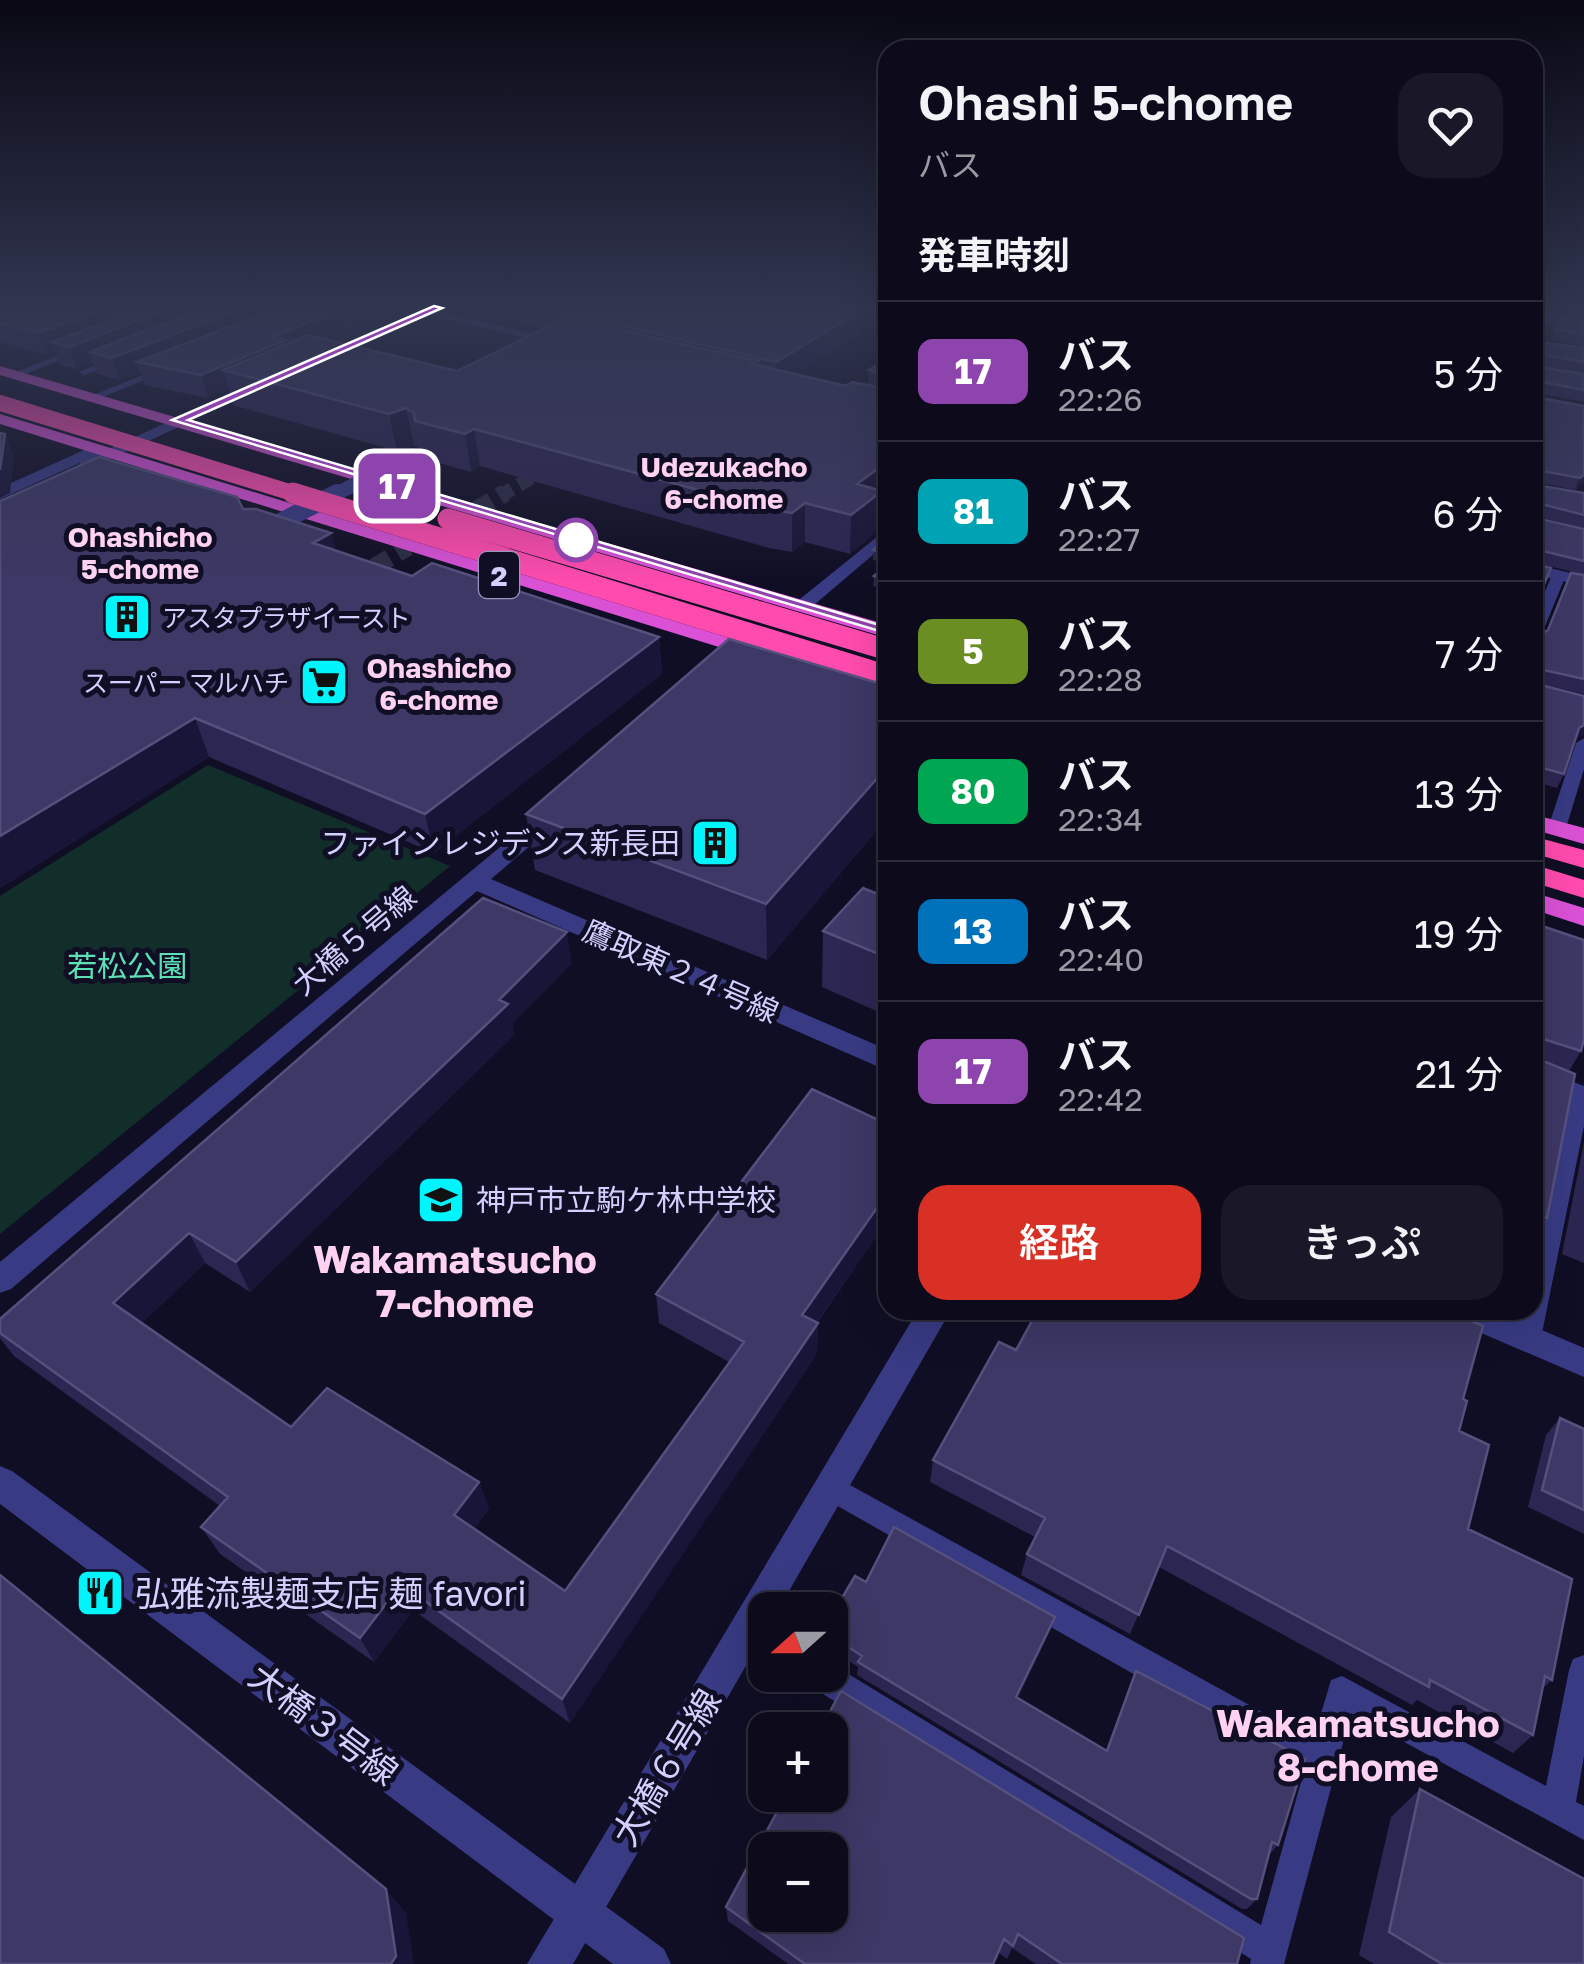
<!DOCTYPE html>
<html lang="ja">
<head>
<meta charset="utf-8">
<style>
  :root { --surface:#0c0a1b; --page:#1a1828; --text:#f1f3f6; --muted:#9a9aa3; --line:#2c2b3a; --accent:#d93025 }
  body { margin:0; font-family:"Golos Text","Noto Sans JP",sans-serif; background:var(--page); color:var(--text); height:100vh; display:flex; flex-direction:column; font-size:38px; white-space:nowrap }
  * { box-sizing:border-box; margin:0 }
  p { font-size:32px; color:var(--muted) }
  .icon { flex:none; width:55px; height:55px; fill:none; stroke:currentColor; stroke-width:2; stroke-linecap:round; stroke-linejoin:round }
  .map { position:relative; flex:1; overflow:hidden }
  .drawer { position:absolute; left:878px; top:40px; width:665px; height:1280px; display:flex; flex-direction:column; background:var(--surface); border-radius:30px; box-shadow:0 10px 40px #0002,0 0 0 2px var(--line) }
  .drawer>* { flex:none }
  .badge { padding:0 20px; border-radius:15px; font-size:35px; line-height:65px }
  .needle { width:65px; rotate:249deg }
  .controls { position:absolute; left:748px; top:1592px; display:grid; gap:20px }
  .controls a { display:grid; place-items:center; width:100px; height:100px; border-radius:20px; background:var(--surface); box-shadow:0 10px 40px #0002,0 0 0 2px var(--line); font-size:50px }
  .map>.badge { position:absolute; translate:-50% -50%; box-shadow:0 0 0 5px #fff }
  h2 { padding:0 40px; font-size:38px; line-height:90px }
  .round { display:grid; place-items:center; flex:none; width:105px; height:105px; border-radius:30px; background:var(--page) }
  .overview { display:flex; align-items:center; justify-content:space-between; height:170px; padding:0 40px }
  h1 { font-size:48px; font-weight:600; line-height:75px }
  .action { display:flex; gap:20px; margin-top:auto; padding:20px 40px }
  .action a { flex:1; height:115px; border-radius:30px; background:var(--accent); color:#fff; font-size:40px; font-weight:600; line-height:115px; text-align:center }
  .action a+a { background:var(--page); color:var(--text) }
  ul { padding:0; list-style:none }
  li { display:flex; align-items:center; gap:30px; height:140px; padding:0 40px; border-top:2px solid var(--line) }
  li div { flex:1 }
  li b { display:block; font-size:38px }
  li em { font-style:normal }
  li .badge { min-width:110px; font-weight:700; text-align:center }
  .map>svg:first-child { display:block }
</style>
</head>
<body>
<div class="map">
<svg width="1584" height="1964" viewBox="0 0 1584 1964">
  <rect width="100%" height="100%" fill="#100e24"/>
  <path fill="#112e2b" d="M208,765L450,866L0,1234V896Z"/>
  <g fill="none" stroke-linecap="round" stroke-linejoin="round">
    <path stroke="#2d2b45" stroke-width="14" stroke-dasharray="14 8" stroke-linecap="butt" d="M500,496L553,465"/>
    <path stroke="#2d2b45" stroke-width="18" stroke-dasharray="18 9" stroke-linecap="butt" d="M476,510L505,493
      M351,581L408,547"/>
    <path fill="#383a83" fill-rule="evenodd" d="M1542,315L1584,322V328L1539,320Z
      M77,348L86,350L20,376L11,374Z
      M120,356L124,357V361L84,375L79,372Z
      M163,367L172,369L98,399L88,397Z
      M1559,571L1566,575L1539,641L1532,645V622L1552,575Z
      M1584,738V769L1566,828L1557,833L1551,832L1548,828L1576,743Z
      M1532,1066L1584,1086V1126L1541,1338L1537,1346L1528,1349L1519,1346L1515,1338L1521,1310H1532V1260L1568,1097L1532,1083Z
      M830,1474L1313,1740L1331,1680L1342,1676L1546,1786L1569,1670L1573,1659L1584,1655V1756L1576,1802L1584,1806V1840L1351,1713L1284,1964H1250L1251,1959L810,1686L806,1675H830L832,1664L1261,1925L1304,1771L820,1496L816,1487L820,1478Z"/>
    <path fill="#383a83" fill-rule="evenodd" d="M398,308H423L567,342L561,346Z
      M1542,308H1554L1532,337V323Z
      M1532,340L1584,349V357L1532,348Z
      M1532,564L1584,576V586L1532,574Z
      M555,806L563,808L566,813L563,818L491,879L888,1050V1071L477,891L11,1289L0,1293V1262L547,808Z
      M1446,1310H1495L1584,1348V1377L1451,1320Z
      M0,1466L12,1471L664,1949L671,1964H613L0,1504Z"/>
    <path fill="#383a83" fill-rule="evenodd" d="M427,308H444L328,361L316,358Z
      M258,381L270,384L91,468H81L80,463L0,499V488L93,446H103L104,451Z
      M888,528V542L807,611H795V603Z
      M918,1310H951L778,1610H765V1633L573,1964H527Z"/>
    <path fill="#da51d6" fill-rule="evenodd" d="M0,366L888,625V638L0,375Z
      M0,414L765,649L768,653L758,659L751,657L0,424Z
      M1532,814L1584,828V844L1532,829Z
      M1532,892L1584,908V926L1532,909Z"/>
    <path fill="#ff4bae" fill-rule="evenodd" d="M1532,836L1584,850V868L1532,853Z
      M1532,864L1584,880V898L1532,882Z"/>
    <path stroke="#383a83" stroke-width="14" d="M332,496L412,455"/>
    <path stroke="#383a83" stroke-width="18" d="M259,533L337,493"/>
    <path stroke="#ff4bae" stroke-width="16" d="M0,403L302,496"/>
    <path stroke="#ff4bae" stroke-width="21" d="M293,493L888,676
      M448,519L888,650"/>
  </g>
  <path fill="#2c2652" d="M0,308H395L326,339L457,371L545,328L462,308H888V316L794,374L846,386L868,385L869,370L888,358V498L882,502L880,529L850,554L805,542L792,552L769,548L480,466L471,472L422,458L420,449L414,445L397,451L233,405L229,389L208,398L144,385L140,372L120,380L97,374L93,363L77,369L60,365L56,352L46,355L0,342Z
    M1568,308H1584V319L1565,315Z
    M1584,320V346L1551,340L1555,329Z
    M1584,348V373L1536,365L1540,354Z
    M1532,367L1584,374V402L1533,392L1584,482L1575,490L1535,482L1536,485L1584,493V528L1535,516L1536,518L1584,529V575L1534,562V608L1537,636L1548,630L1584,575V694L1537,683L1584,735L1575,740L1564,774L1557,788L1532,781V391L1534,388L1532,387Z
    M243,509L331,533L335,550L412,576L659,637L662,674L434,853L209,757L0,888Z
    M888,538V590L873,586L874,576L887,564L873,560V550Z
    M888,686V817L767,960L535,870L526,814Z
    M888,898V1016L822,987L823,931Z
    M1542,926L1581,1051L1569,1071L1547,1218L1532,1242V945Z
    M572,963L512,1024L514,1035L250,1292L205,1263L142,1323L291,1427L479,1482L489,1509L474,1529L565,1591L729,1362L659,1323L656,1294L888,1219L817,1323H818L817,1353L570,1723L413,1610L374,1662L220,1554L201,1527L220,1506L14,1356L0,1338V1319Z
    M1584,1142V1263L1562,1254Z
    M1016,1350L1463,1399L1459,1431L1468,1529L1552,1680L1542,1689L1533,1735L1513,1753L1417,1700L1412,1705L1159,1567L1130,1634L1021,1575L1027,1554L1035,1537L930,1482L933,1460Z
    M1560,1418L1584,1429V1534L1528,1507L1546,1435Z
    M866,1582L1055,1617L1050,1631L1018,1698L1106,1751L1136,1671L1278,1845L1268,1856L1257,1899L1247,1909H1242L857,1675L858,1667L830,1649V1618Z
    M1420,1789L1584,1964H1374L1359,1955L1391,1817Z
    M786,1795L1237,1964H1036L1012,1948L1007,1959L998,1952L993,1964H788L728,1921L726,1907Z"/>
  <path fill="#191538" d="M170,308H230L90,352L93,363L77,369L69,347L52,342L56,352L46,355L38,333L97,312L105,333Z
    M243,308H303L137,362L140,372L120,380L112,358Z
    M343,308H395L289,355L223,370L229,389L208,398L201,375L273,337Z
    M866,308H888V316L776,385V362Z
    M406,408L414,445L397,451L389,414Z
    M474,429L480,466L471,472L465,434Z
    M5,434L14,457L10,493L0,498V470Z
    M888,461V498L882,502L880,529L850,554L851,515L857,484Z
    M1584,475V482L1575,490L1580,478Z
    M805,503V542L792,552V513Z
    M331,533L339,568L313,543Z
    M659,637L662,674L434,853L425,814Z
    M195,718L209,757L0,888V836Z
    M1584,725V735L1572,742L1579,728Z
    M888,766V817L767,960L766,904Z
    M567,932L572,963L512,1024L514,1035L250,1292L236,1262Z
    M888,1192V1219L802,1344V1315Z
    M189,1233L205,1263L132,1333L113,1303Z
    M818,1323L817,1353L570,1723L562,1699Z
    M479,1482L489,1509L464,1542L454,1515Z
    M401,1584L413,1610L374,1662L360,1638Z
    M1055,1617L1050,1631L1012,1710L1016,1697Z
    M386,1889L406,1913L414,1964H391Z"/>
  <path fill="#3d3865" stroke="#55507d" stroke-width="2.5" fill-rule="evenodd" d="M22,308H83L97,312L38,333L0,323V316Z
    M123,308H170L69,347L52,342L126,315L129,310Z
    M204,308H243L112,358L90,352Z
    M279,308H343L273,337L286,340L201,375L137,362Z
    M547,308H866L776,362Z
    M1562,317L1584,320V335L1555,329Z
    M566,318L758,361L752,364L846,386L852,382L888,389V461L857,484L882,491L851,515L805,503L792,513L768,509L474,429L465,434L415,421L414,413L406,408L389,414L223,370L308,335L457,371Z
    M1547,343L1584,348V362L1540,354Z
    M888,358V375L869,370Z
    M1533,366L1584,374V390L1537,381L1538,377L1532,374Z
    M1532,391L1535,397L1584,406V475L1580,478L1537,470L1533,473L1536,485L1584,493V515L1538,503L1533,507L1536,518L1584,529V561L1535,549L1534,564L1551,568L1534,608L1537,636L1548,630L1571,573L1584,575V679L1535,668L1537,684L1584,696V725L1579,728L1564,774L1532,765Z
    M0,433L5,434L0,470Z
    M99,457L237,497L243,509H256L331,533L313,543L412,576L432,563L659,637L425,814L195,718L0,836V501Z
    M888,538V554L873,550Z
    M888,564V580L874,576Z
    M729,639L888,686V766L766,904L526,814Z
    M863,888L888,898V958L823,931Z
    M483,898L567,932L499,1000L508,1004L236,1262L189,1233L113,1303L291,1427L327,1388L479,1482L454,1515L565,1591L744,1342L656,1294L812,1089L876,1119L888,1104V1192L802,1315L818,1323L562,1699L401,1584L360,1638L201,1527L228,1497L0,1333V1319Z
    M1542,926L1584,940V1039L1581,1051L1543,1039V1061L1575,1074L1547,1218L1532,1213V958Z
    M1038,1310H1446L1483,1326L1463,1399L1467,1401L1459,1431L1489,1445L1468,1529L1572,1579L1552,1680L1545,1676L1533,1735L1430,1680L1429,1687L1167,1546L1139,1615L1027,1554L1045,1518L933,1460L999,1342L1016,1350Z
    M1560,1418L1584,1429V1510L1542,1490Z
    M894,1527L1055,1617L1016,1697L1107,1751L1136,1671L1305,1759L1278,1845L1272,1842L1257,1899H1251L858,1662L862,1656L830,1635V1618L855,1576L866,1582Z
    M0,1575L386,1889L396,1956L391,1964H0Z
    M841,1691L1244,1938L1237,1964H1062L1018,1934L1013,1946L1004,1939L993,1964H805L726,1907L786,1795H830V1730H820ZM765,1850H830V1915H765Z
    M1420,1789L1584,1879V1964H1442L1389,1932Z"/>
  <linearGradient id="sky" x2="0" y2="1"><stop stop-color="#090814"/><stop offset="0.53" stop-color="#313650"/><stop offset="1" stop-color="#313650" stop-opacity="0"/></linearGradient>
  <rect width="1584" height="583" fill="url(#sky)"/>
  <path fill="#8e44ad" stroke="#fff" stroke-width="2.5" d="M434,306L442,308L188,420L893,629V635L172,420Z"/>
  <defs>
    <g id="building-square" transform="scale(2.5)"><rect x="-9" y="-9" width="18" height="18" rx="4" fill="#00f4fb" stroke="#100e24"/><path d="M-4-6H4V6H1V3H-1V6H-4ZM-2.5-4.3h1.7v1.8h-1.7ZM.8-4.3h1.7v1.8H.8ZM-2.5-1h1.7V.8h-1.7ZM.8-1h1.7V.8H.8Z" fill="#111"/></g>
    <g id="supermarket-square" transform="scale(2.5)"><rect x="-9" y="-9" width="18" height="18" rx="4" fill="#00f4fb" stroke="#100e24"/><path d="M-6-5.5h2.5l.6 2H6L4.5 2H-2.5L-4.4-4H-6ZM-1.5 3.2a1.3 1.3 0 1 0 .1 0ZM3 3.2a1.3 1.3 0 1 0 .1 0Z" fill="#111"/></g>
    <g id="school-square" transform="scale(2.5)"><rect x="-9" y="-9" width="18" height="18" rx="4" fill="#00f4fb" stroke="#100e24"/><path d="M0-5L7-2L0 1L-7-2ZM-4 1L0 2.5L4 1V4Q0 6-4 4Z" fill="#111"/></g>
    <g id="restaurant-square" transform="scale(2.5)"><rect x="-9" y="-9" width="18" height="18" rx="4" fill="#00f4fb" stroke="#100e24"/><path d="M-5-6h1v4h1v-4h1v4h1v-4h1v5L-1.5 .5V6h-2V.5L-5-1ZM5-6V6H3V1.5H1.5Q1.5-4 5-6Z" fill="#111"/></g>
  </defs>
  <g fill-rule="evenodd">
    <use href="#building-square" x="127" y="617"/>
    <use href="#supermarket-square" x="324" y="682"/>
    <use href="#building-square" x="715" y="843"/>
    <use href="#school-square" x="441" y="1200"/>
    <use href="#restaurant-square" x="100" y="1593"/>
  </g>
  <circle fill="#fff" stroke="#8e44ad" stroke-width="5" cx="576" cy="540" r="20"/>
  <g text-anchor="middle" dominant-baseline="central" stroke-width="10" stroke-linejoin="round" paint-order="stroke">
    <g font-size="25" fill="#d2d0ff" stroke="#100e24" text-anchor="start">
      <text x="162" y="617">アスタプラザイースト</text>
      <text x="289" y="682" text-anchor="end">スーパー マルハチ</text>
    </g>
    <g font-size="28" font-weight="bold" fill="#ffd2f2" stroke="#100e24">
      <text x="724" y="466">Udezukacho<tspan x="724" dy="32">6-chome</tspan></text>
      <text x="140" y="536">Ohashicho<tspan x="140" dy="32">5-chome</tspan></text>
      <text x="439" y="667">Ohashicho<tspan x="439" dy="32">6-chome</tspan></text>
    </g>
    <rect fill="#100e24" stroke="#9896bd" stroke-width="2.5" x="479" y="552" width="40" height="46" rx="8"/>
    <g font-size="28" font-weight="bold" fill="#d2d0ff">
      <text x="499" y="575">2</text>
    </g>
    <g font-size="30" fill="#d2d0ff" stroke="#100e24" text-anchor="end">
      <text x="680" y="843">ファインレジデンス新長田</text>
      <text x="476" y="1200" text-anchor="start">神戸市立駒ケ林中学校</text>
    </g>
    <g font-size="30" fill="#d2d0ff" stroke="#100e24">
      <text transform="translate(354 940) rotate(-40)">大橋５号線</text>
      <text transform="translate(681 971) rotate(24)">鷹取東２４号線</text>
    </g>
    <g font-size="30" fill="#5ae1b6" stroke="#100e24">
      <text x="127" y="966">若松公園</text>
    </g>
    <g font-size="35" fill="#d2d0ff" stroke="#100e24" text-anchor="start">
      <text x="135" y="1593">弘雅流製麺支店 麺 favori</text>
    </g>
    <g font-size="35" fill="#d2d0ff" stroke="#100e24">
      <text transform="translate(324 1724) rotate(37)">大橋３号線</text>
      <text transform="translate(666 1767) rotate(-59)">大橋６号線</text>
    </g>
    <g font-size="38" font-weight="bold" fill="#ffd2f2" stroke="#100e24">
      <text x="455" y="1258">Wakamatsucho<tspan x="455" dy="44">7-chome</tspan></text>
      <text x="1358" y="1722">Wakamatsucho<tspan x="1358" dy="44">8-chome</tspan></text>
    </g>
  </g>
</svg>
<div class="controls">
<a><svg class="needle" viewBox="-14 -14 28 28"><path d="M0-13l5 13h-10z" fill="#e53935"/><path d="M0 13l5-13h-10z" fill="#9a9aa3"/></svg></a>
<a>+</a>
<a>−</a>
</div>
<b class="badge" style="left:397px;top:486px;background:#8e44ad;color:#fff">17</b>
<section class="drawer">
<div class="overview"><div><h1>Ohashi 5-chome</h1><p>バス</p></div><a class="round"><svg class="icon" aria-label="heart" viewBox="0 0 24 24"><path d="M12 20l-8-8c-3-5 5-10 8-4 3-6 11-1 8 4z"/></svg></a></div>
<h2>発車時刻</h2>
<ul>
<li><span class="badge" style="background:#8e44ad;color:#fff">17</span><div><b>バス</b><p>22:26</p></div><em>5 分</em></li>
<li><span class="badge" style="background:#00a3b4;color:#fff">81</span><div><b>バス</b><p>22:27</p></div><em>6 分</em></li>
<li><span class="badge" style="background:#6b8e23;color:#fff">5</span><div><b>バス</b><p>22:28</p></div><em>7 分</em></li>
<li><span class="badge" style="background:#00a651;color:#fff">80</span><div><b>バス</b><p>22:34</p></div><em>13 分</em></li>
<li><span class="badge" style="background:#0072bc;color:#fff">13</span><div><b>バス</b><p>22:40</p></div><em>19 分</em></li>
<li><span class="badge" style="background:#8e44ad;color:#fff">17</span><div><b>バス</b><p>22:42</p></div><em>21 分</em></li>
</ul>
<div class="action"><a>経路</a><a>きっぷ</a></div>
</section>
</div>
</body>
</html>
